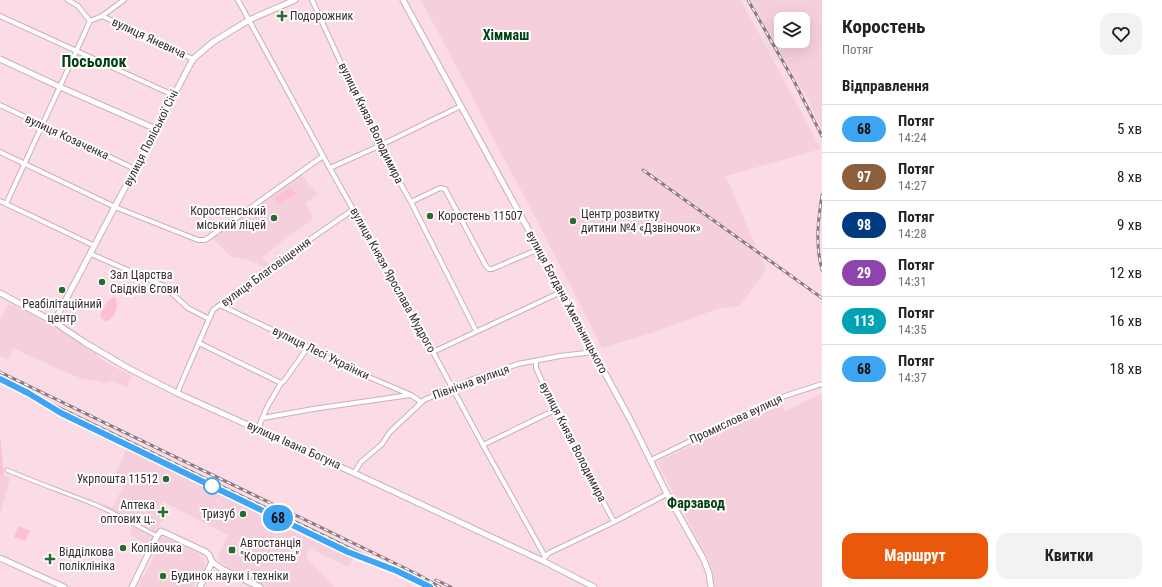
<!DOCTYPE html>
<html lang="uk">
<head>
<meta charset="utf-8">
<style>
  :root { --surface:#fff; --page:#f2f2f2; --text:#202124; --muted:#757577; --line:#e0e0e0; --accent:#ea580c }
  body { margin:0; font-family:"Roboto Condensed",sans-serif; background:var(--page); color:var(--text); height:100vh; display:flex; flex-direction:column; font-size:15px; white-space:nowrap }
  * { box-sizing:border-box; margin:0 }
  p { font-size:13px; color:var(--muted) }
  .icon { flex:none; width:22px; height:22px; fill:none; stroke:currentColor; stroke-width:2; stroke-linecap:round; stroke-linejoin:round }
  .map { position:relative; flex:1; overflow:hidden }
  .side { display:flex; flex-direction:column; background:var(--surface); width:340px }
  .side>* { flex:none }
  .badge { padding:0 8px; border-radius:13px; font-size:14px; line-height:26px }
  .tools { position:absolute; left:774px; top:12px; display:grid; gap:8px }
  .tools a { display:grid; place-items:center; width:36px; height:36px; border-radius:8px; background:var(--surface); box-shadow:0 4px 16px #0002; font-size:20px }
  .map>.badge { position:absolute; translate:-50% -50%; box-shadow:0 0 0 2px #fff }
  h2 { padding:0 20px; font-size:15px; line-height:36px }
  .round { display:grid; place-items:center; flex:none; width:42px; height:42px; border-radius:12px; background:var(--page) }
  .summary { display:flex; align-items:center; justify-content:space-between; height:68px; padding:0 20px }
  h1 { font-size:19px; font-weight:700; line-height:30px }
  .button { display:flex; gap:8px; margin-top:auto; padding:8px 20px }
  .button a { flex:1; height:46px; border-radius:12px; background:var(--accent); color:#fff; font-size:16px; font-weight:700; line-height:46px; text-align:center }
  .button a+a { background:var(--page); color:var(--text) }
  ul { padding:0; list-style:none }
  li { display:flex; align-items:center; gap:12px; height:48px; padding:0 20px; border-top:1px solid var(--line) }
  li div { flex:1 }
  li b { display:block; font-size:15px }
  li em { font-style:normal }
  li .badge { min-width:44px; font-weight:700; text-align:center }
  main { display:flex; flex:1; min-height:0 }
  .map>svg:first-child { display:block }
</style>
</head>
<body>
<main>
<div class="map">
<svg width="822" height="587" viewBox="0 0 822 587">
  <rect width="100%" height="100%" fill="#fbdce6"/>
  <path fill="#f6cfdc" fill-rule="evenodd" d="M421,0H741L821,149L726,176L766,270L739,306L717,309L652,333L602,348L531,209L488,129L475,102Z
    M750,0H822V129L806,96ZM781,19H803V41H781Z
    M300,173L318,194L305,203L313,216L311,221L280,243L262,258L270,265L267,269L249,260L233,257L228,254L211,236Z
    M9,303L39,318L58,330L59,328L97,353L96,355L107,363L132,376L127,387L110,381L108,383L99,382L98,380L90,381L84,378L82,379L54,367L13,348L8,359L0,356V321Z
    M822,393V587H715L713,573L708,559L657,462L772,405L779,403L785,411Z
    M126,450L167,465L273,516L271,521L353,559L349,567L310,549L306,557L334,587H268L220,563L218,557L228,535L163,502L159,508L166,513L149,546L129,534L134,525L99,506L101,502L113,507L123,486V482L120,478L116,474Z
    M0,476H8L10,479L0,516Z
    M162,537L166,538L198,553L203,558L205,566V570L202,575L199,574L193,587H140L138,585L142,577L144,576L159,545L156,544L158,539Z"/>
  <path fill="#fcc0d4" d="M291,187L296,194L280,204L275,198Z
    M115,297C119,307 117,312 110,320L104,321L101,318L100,314C104,308 106,299 115,297Z
    M0,436L4,476H0Z
    M19,526L30,531L25,541L14,537Z"/>
  <g fill="none" stroke-linecap="round" stroke-linejoin="round">
    <g stroke="#ccafb8" stroke-width="5">
      <path id="pedestrian" d="M7,470C37,483 67,493 96,505C117,514 137,526 157,536"/>
    </g>
    <g stroke="#ccafb8" stroke-width="6">
      <path id="minor" d="M68,0L78,6L90,21L102,16L193,59
        M238,0L323,156L433,352L483,445L542,551L545,557L543,561
        M312,0L379,146L411,202L476,331
        M0,16L173,95
        M102,16L124,0
        M0,105L135,169
        M0,152L115,207L198,240H205L211,236L323,156
        M330,168L379,146L461,106
        M0,201L95,246
        M411,202L440,188L445,189L486,266L489,269H492L539,249
        M6,204L90,21
        M91,254L164,286L188,308L209,319
        M220,305L308,347L343,366L411,395L421,402
        M199,343L281,383
        M433,352L561,292
        M536,361V368L555,410L614,522
        M177,393L213,310L283,258L354,209
        M263,418L313,409L410,395
        M258,429L266,409L281,383L284,381L308,347
        M483,445L555,410
        M651,460L782,397L822,384
        M354,473L361,462L382,444L390,432L424,400L473,379L518,364L560,356L594,352
        M545,557L549,553L614,522L667,494"/>
    </g>
    <g stroke="#ccafb8" stroke-width="7">
      <path id="tertiary" d="M403,0L539,249L561,292L632,423L667,494L703,558L709,573L711,587
        M0,59L60,87L156,129
        M0,293L54,322L84,342L128,368L177,393L354,473L543,561L594,587
        M54,322L193,59L213,42L249,20L295,0
        M0,558L64,587
        M212,562L222,569L260,587
        M132,587L157,536L161,531L206,552L209,555L212,562
        M200,587L212,562"/>
    </g>
    <use href="#pedestrian" stroke="#fff" stroke-width="3"/>
    <use href="#minor" stroke="#fff" stroke-width="4"/>
    <use href="#tertiary" stroke="#fff" stroke-width="5"/>
    <g stroke="#8c787e" stroke-width="3">
      <path id="rail" d="M748,0L794,81L822,136
        M643,170L822,298
        M822,195C818,220 815,244 822,270
        M0,372L417,574L440,587
        M0,379L426,585
        M436,580L451,587"/>
    </g>
    <use href="#rail" stroke="#fff" stroke-width="1.5" stroke-dasharray="4.5" stroke-linecap="butt"/>
  </g>
  <g fill="none" stroke-linecap="round" stroke-linejoin="round">
    <g stroke="#fff" stroke-width="9">
      <path id="line" d="M0,379L28,393L61,413L348,552L397,571L430,587"/>
    </g>
    <use href="#line" stroke="#3ea5f4" stroke-width="6"/>
  </g>
  <g fill="#2b6a33" stroke="#fff" stroke-width="1.5">
    <path d="M280 10h4v4h4v4h-4v4h-4v-4h-4v-4h4z"/>
    <circle cx="430" cy="216" r="4"/>
    <circle cx="274" cy="218" r="4"/>
    <circle cx="573" cy="221" r="4"/>
    <circle cx="102" cy="282" r="4"/>
    <circle cx="62" cy="290" r="4"/>
    <circle cx="166" cy="479" r="4"/>
    <path d="M161 506h4v4h4v4h-4v4h-4v-4h-4v-4h4z"/>
    <circle cx="243" cy="514" r="4"/>
    <circle cx="123" cy="548" r="4"/>
    <rect x="228" y="546" width="8" height="8" rx="2"/>
    <path d="M48 553h4v4h4v4h-4v4h-4v-4h-4v-4h4z"/>
    <circle cx="163" cy="576" r="4"/>
  </g>
  <circle fill="#fff" stroke="#3ea5f4" stroke-width="2" cx="212" cy="486" r="8"/>
  <g text-anchor="middle" dominant-baseline="central" stroke-width="4" stroke-linejoin="round" paint-order="stroke">
    <g font-size="12" fill="#382c30" stroke="#fff" text-anchor="start">
      <text x="290" y="16">Подорожник</text>
      <text x="266" y="211" text-anchor="end">Коростенський<tspan x="266" dy="14">міський ліцей</tspan></text>
      <text x="581" y="214">Центр розвитку<tspan x="581" dy="14">дитини №4 «Дзвіночок»</tspan></text>
      <text x="438" y="216">Коростень 11507</text>
      <text x="110" y="275">Зал Царства<tspan x="110" dy="14">Свідків Єгови</tspan></text>
      <text x="62" y="304" text-anchor="middle">Реабілітаційний<tspan x="62" dy="14">центр</tspan></text>
      <text x="158" y="479" text-anchor="end">Укрпошта 11512</text>
      <text x="155" y="505" text-anchor="end">Аптека<tspan x="155" dy="14">оптових ц‥</tspan></text>
      <text x="235" y="514" text-anchor="end">Тризуб</text>
      <text x="240" y="543">Автостанція<tspan x="240" dy="14">"Коростень"</tspan></text>
      <text x="131" y="548">Копійочка</text>
      <text x="59" y="552">Відділкова<tspan x="59" dy="14">поліклініка</tspan></text>
      <text x="171" y="576">Будинок науки і техніки</text>
    </g>
    <g font-size="12" fill="#382c30" stroke="#fff">
      <text transform="translate(149 38) rotate(25)">вулиця Яневича</text>
      <text transform="translate(371 123) rotate(64)">вулиця Князя Володимира</text>
      <text transform="translate(67 137) rotate(25)">вулиця Козаченка</text>
      <text transform="translate(151 138) rotate(-63)">вулиця Поліської Січі</text>
      <text transform="translate(266 272) rotate(-36)">вулиця Благовіщення</text>
      <text transform="translate(393 280) rotate(61)">вулиця Князя Ярослава Мудрого</text>
      <text transform="translate(567 302) rotate(62)">вулиця Богдана Хмельницького</text>
      <text transform="translate(321 353) rotate(26)">вулиця Лесі Українки</text>
      <text transform="translate(471 382) rotate(-20)">Північна вулиця</text>
      <text transform="translate(736 419) rotate(-25)">Промислова вулиця</text>
      <text transform="translate(573 442) rotate(63)">вулиця Князя Володимира</text>
      <text transform="translate(294 445) rotate(24)">вулиця Івана Богуна</text>
    </g>
    <g font-size="14" font-weight="bold" fill="#004211" stroke="#fff">
      <text x="506" y="35">Хіммаш</text>
      <text x="696" y="503">Фарзавод</text>
    </g>
    <g font-size="16" font-weight="bold" fill="#004211" stroke="#fff">
      <text x="94" y="61">Посьолок</text>
    </g>
  </g>
</svg>
<div class="tools">
<a><svg class="icon" aria-label="layers" viewBox="0 0 24 24"><path d="M12 4l9 5-9 5-9-5zM3 14l9 5 9-5"/></svg></a>
</div>
<b class="badge" style="left:278px;top:518px;background:#3ea5f4;color:#111">68</b>
</div>
<section class="side">
<div class="summary"><div><h1>Коростень</h1><p>Потяг</p></div><a class="round"><svg class="icon" aria-label="heart" viewBox="0 0 24 24"><path d="M12 20l-8-8c-3-5 5-10 8-4 3-6 11-1 8 4z"/></svg></a></div>
<h2>Відправлення</h2>
<ul>
<li><span class="badge" style="background:#3ea5f4;color:#111">68</span><div><b>Потяг</b><p>14:24</p></div><em>5 хв</em></li>
<li><span class="badge" style="background:#8b5e3c;color:#fff">97</span><div><b>Потяг</b><p>14:27</p></div><em>8 хв</em></li>
<li><span class="badge" style="background:#003b80;color:#fff">98</span><div><b>Потяг</b><p>14:28</p></div><em>9 хв</em></li>
<li><span class="badge" style="background:#8e44ad;color:#fff">29</span><div><b>Потяг</b><p>14:31</p></div><em>12 хв</em></li>
<li><span class="badge" style="background:#00a3b4;color:#fff">113</span><div><b>Потяг</b><p>14:35</p></div><em>16 хв</em></li>
<li><span class="badge" style="background:#3ea5f4;color:#111">68</span><div><b>Потяг</b><p>14:37</p></div><em>18 хв</em></li>
</ul>
<div class="button"><a>Маршрут</a><a>Квитки</a></div>
</section>
</main>
</body>
</html>
